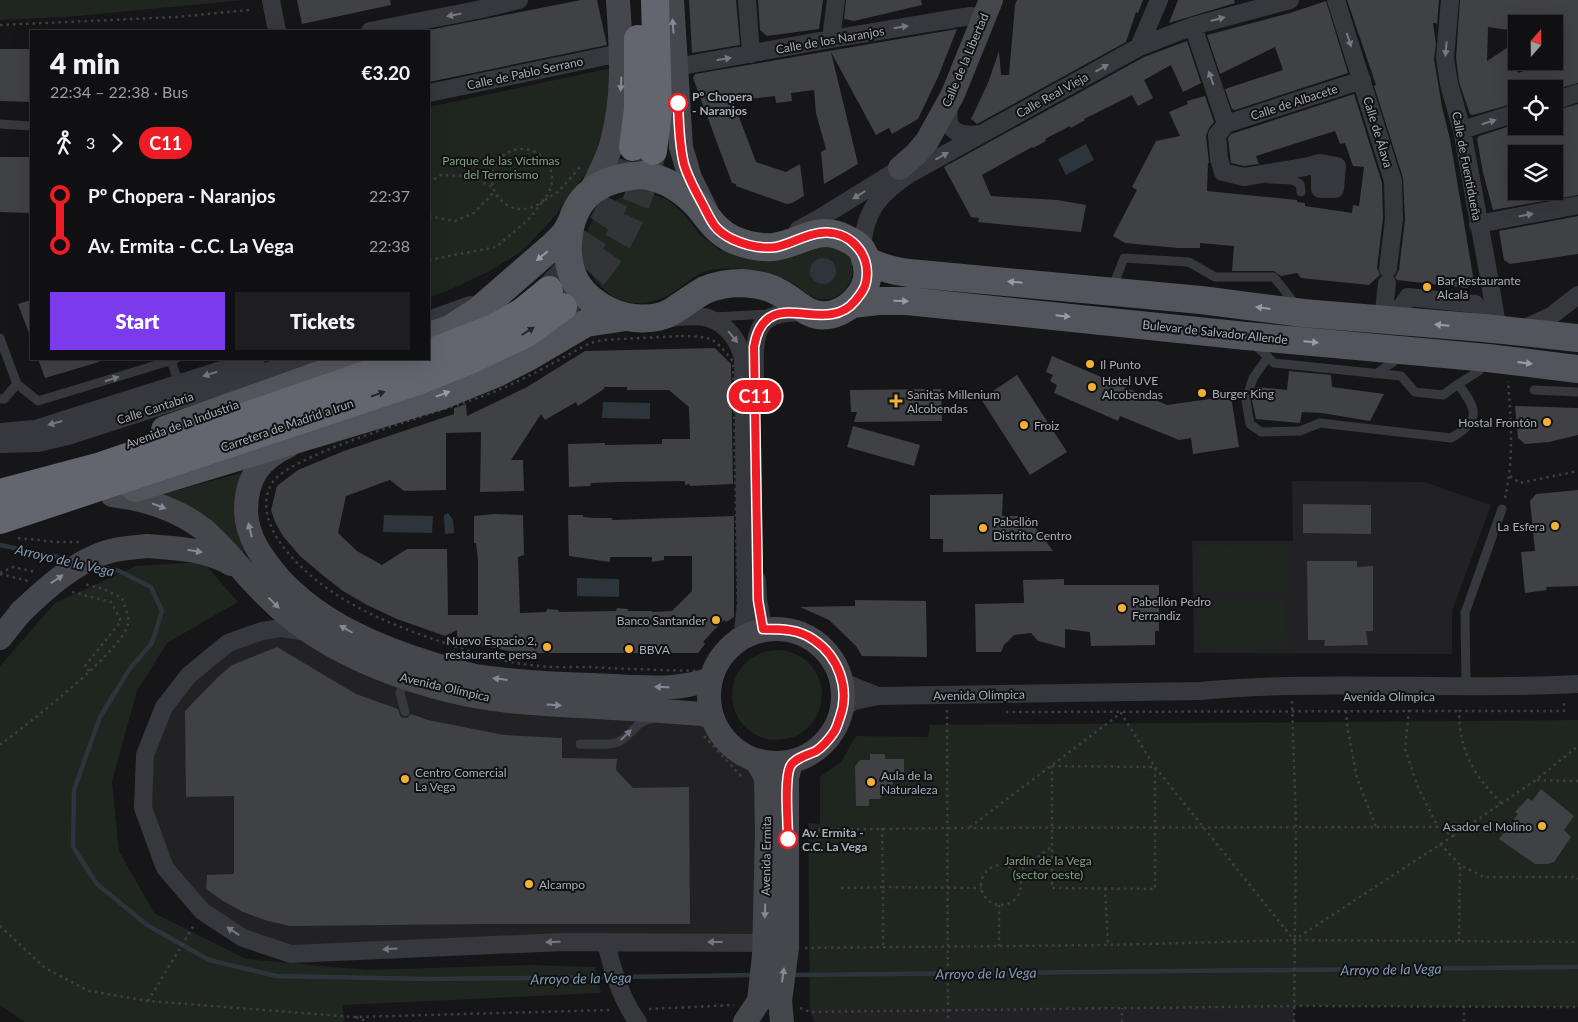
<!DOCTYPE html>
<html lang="en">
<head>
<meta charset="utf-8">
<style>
  :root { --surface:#101012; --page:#1e1e20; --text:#f1f3f6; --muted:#9c9d9f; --line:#303032; --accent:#7c3aed }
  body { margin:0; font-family:Lato,sans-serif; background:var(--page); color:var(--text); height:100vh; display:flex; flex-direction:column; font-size:19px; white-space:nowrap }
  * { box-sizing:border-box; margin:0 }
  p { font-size:16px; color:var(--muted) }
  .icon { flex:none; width:28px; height:28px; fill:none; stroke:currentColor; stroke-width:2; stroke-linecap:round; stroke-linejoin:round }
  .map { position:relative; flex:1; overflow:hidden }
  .panel { position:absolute; left:30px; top:30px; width:400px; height:330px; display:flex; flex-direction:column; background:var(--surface); border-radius:0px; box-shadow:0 5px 20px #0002,0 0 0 1px var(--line) }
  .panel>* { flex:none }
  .badge { padding:0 10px; border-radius:16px; font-size:18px; line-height:32px }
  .needle { width:32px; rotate:20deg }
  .fabs { position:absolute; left:1508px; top:15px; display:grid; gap:10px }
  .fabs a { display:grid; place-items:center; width:55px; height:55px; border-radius:0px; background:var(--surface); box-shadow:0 5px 20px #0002,0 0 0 1px var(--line); font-size:25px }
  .map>.badge { position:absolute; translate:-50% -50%; box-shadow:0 0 0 2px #fff }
  .legs { display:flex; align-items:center; gap:8px; height:55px; padding:0 20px; font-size:16px }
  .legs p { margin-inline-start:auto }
  .headline { display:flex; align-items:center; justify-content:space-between; height:85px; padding:0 20px }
  h1 { font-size:28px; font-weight:800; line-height:38px }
  .action { display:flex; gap:10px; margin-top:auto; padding:10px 20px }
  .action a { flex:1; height:58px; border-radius:0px; background:var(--accent); color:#fff; font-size:20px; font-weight:800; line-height:58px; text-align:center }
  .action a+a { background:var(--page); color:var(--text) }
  ul { padding:0 20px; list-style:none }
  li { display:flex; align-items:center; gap:18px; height:50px; font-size:19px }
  li i { display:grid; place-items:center; width:8px; height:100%; margin:0 6px; background:currentColor }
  li i::after { content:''; width:12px; height:12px; margin:-6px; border:4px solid; border-radius:50%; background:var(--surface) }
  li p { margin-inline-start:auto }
  li:first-child i { background:linear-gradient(#0000 50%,currentColor 0) }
  li:last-child i { background:linear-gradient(currentColor 50%,#0000 0) }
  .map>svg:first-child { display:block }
</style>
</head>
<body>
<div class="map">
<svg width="1578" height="1022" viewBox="0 0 1578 1022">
  <rect width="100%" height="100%" fill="#161618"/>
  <path fill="#222225" d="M1292,481L1424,482L1491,505L1452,611V654L1194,653L1192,541H1293Z
    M262,631L712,717L721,734L736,750L756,760L764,943L291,954L243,938L165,868L143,808L145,755L189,675Z
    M1294,1006V1022H814L810,1012Z"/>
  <path fill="#1e261f" d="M0,0H243L67,17L0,20Z
    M611,68L607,131L587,171L555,216L522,251L490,271L447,291L429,297V107Z
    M635,194L658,196L668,200L684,214L699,234L720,250L758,255L810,243L842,247C844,251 849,255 851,259C858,280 842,302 820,299C807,297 801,287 791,282C769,270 742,267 717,269C699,270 688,282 674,292C657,303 635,307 616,298C607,294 600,285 594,278C570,243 595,198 635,194Z
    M241,473L237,502L247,549L239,556L157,496Z
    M1287,545V592L1197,593V546Z
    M203,562L238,602L167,643L137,691L112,781L119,851L154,913L246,959L367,970L529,965L595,967L601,993L342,1005L345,1022H25L0,1005V666L55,603L136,566Z
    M1197,600H1285L1287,647L1198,648Z
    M732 695a45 45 0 1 1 90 0a45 45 0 1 1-90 0Z
    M1578,720V1007L1294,1006L810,1012L808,823L820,824V777L841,762L856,736L928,737L930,725Z"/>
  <path fill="#2c353c" d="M1086,144L1094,160L1066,175L1058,159Z
    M810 271a13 13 0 1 1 26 0a13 13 0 1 1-26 0Z
    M603,402L650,403V419L602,418Z
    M448,513L453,520L454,533L445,534L444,515Z
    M384,515L433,516L432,533L383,532Z
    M577,578L619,579V597L577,596Z"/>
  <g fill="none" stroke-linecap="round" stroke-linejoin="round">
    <path stroke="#2c353c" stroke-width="4.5" d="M0,545L72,560
      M97,566L119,571L151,587L162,611L152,643L131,667L100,717L74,790L73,847L97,884L147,925L209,960L276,976L429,979L610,977
      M790,975L1578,967
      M620,977L755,975"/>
  </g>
  <path fill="#404145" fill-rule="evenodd" d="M297,0H390L391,5L302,24Z
    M581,0H597L607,45L429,82V30Z
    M689,0H736L740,45L692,53Z
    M758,0H823L819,29L767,36L760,30Z
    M846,0H921L922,5L854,21L844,19Z
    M1017,0H1143L1138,13L1136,12L1126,42L977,124L971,119L988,83L999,51L1001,75H1009L1015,5Z
    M1178,0H1234L1235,3L1169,23Z
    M1347,0H1439L1437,25L1436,23H1433L1436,44L1434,59L1442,107L1450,139L1474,282L1467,288L1397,280L1395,277L1399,270L1405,220L1403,178L1374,86L1376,85Z
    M1460,0H1578V83L1554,90L1516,89V103L1473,115L1470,114L1459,82L1456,58ZM1516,24H1554V34L1559,51L1554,53V61L1518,73L1513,59L1516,42L1487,61L1488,27L1516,31Z
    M1326,1L1348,73L1235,110L1232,109L1225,89L1283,70L1275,47L1220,74L1207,35L1290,13Z
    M957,29L938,77L918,119L892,134L889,128L876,135L831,52L858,164L824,184L821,152L826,149L816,113L814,90L791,93L792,101L776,103L775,96L733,101L756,162L786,172L800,164L804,196L792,203L787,204L736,186V184L732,183L693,78L695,74Z
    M1187,41L1201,83L1183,92L1171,65L1144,80L1153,98L1138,106L1132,95L1084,119L1085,120L1071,128L1070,126L1045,139L1046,141L1033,148L1032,147L982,175L991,196L1057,200L1086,205L1081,232L978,222L979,218L971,217L944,167L1144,57Z
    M0,49H31V102L0,101Z
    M1354,94L1382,183L1383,218L1377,268L1380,275L1369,285L1301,278L1297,273L1281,276L1274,271H1232L1234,246L1200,243V248H1178L1125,243L1113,236L1137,190L1132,187L1156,141L1180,136L1169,112L1188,104L1187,101L1205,96L1214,122L1209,128L1206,136L1209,163H1208L1207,191L1297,200V202L1305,203V206L1352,213L1353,205L1359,206L1364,167L1353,166L1345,143L1340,144L1335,131L1256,156L1259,164L1244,166L1231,163L1228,138L1231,134Z
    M1578,104V195L1493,210L1483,173L1477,139L1479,136L1516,124V126H1554V111ZM1508,154H1554V191H1516V180H1514Z
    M0,157H31V213L0,212Z
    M1578,216V254L1510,264L1504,260L1499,231Z
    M31,300V336H30L18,304Z
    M715,348L731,364L733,484L690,486V484L685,485V481L618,482L591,483L590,486L569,487L568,444L605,443V445L662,444V439H690L689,407L669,390H627V387H604V389L578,406L576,402L545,420L541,414L511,460H523L524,491L480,492L481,432L446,433V490L404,491L390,480L346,496L338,533L357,551L382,565L407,549H447L448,615H478V560L476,543H474V516L494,514L523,515L524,555L518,557L520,613L546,612L547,609L558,610L559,612L616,611L617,608L628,609V611H652V612L672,611L692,591V556H664V560L652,562V557H610V562L569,556L568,515H583V517L595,518H612V520L734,516V617L726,622L724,620L713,631L703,642L705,644L698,653H531L509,651L457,640V630L445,636L397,619L367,605L343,591L325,577L300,556L283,536L275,522L271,510L277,486L298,470L344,451L454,414V408L466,404L467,416L527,387L585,351Z
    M1052,356L1167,405L1231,396L1239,447L1193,454L1191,438L1179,440L1120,416L1118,421L1054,393L1057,385L1050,381L1053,375L1046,372Z
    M38,359H99V362L45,378Z
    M1289,371L1331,375L1332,387L1384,394L1370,421L1322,413L1302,412L1300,423L1256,419L1252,401L1257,387L1287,390Z
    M1017,375L1067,452L1030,475L981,399Z
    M941,389L942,421L854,422L857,412H851L850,390Z
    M1515,406L1578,408V435L1549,442L1525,444L1518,438Z
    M853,426L920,445L914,466L847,447Z
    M1578,490V586L1546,587L1547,590L1525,593L1521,552L1535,551L1530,501L1536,494Z
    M1003,494L1002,516H1027L1053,551L943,552V539H930V495Z
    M1303,504L1371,505V534L1303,533Z
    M1307,561H1357V567L1373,566V631H1366L1368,645L1324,646L1325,640H1308Z
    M1064,579V585H1159V631H1155V645L1091,646L1090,632L1065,629V648L1038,641L1031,633L1014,635L1004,645L1001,652H976L975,604L1024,603L1023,580Z
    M855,600L926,601L927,657L862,656L856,646L829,620L800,607L855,606Z
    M277,647L356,694L398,709L400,716L403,718H407L411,714L428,720L504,735L562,738V758L617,759L616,770L633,788L689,787L690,924H483L290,926L268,921L243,912L223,901L206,889L207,875L234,874V796L186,797L185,711L217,678L232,665Z
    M870,754H885V759H904V776L896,775L890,790L879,799H869V806H856L855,766L860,760H870Z
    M1541,789L1574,816L1564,830L1571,837L1554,862L1547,864H1535L1499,839L1518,814L1515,812L1528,798L1532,801Z"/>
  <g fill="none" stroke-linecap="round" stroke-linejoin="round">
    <path stroke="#333438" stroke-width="28" stroke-dasharray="28 14" stroke-linecap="butt" d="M549,290L581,257L604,222L623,184L633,147
      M564,306C574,294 586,284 596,272C625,238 641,195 652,153"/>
    <path stroke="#3d3f44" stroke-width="2.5" stroke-dasharray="2.5 4" stroke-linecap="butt" d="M0,25L176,17L249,10
      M492 179a30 30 0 1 1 60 0a30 30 0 1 1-60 0Z
      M429,183L440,175L470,176L492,187
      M429,216L455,221L474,213L494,192
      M429,260L496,247L529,219L543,201L558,192L580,167
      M681,336C713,337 712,336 733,361L738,624L701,671C663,670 625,669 587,667C569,667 549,668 531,665C500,662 471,652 442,642C383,622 324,598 284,548C270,530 259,504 272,483C292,451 458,408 501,389C531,376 560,359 590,343L602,340Z
      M1510,476L1520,483L1578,471
      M1505,498C1514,459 1511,420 1508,381
      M18,538L57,542H80
      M0,573L13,567L35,572
      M0,574L28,581
      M72,592L111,602L121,621L85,666L89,671
      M1292,701L1296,827L1294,1022
      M947,710L948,1022
      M1409,710L1405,749L1418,787L1438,827
      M1346,711L1348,731L1357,778L1376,827
      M1006,712L1459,711
      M704,736L741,776H744
      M0,745C26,725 122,652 128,624C130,617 124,605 122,598L104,589L84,584
      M1052,766L1155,767V889L1052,888V766
      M1537,780L1578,781
      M1501,803C1473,774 1460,752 1459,711H1564V700
      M970,827L1121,713L1155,767L1294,940L1453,836
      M882,828L883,887L981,888
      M805,830L947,828L1438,827L1453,836L1536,780L1578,746
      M1440,844L1460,865L1484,877H1576L1578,879
      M981 885a20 20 0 1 1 40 0a20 20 0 1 1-40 0Z
      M1017,873L1051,847
      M841,888L883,887V947
      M1105,888L1108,945
      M999,905V946
      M0,926L45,968L89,991L148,1001L354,1017L611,1010
      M1459,941L1460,865
      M805,948L1108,945L1294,940L1578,942
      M148,1001L194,925
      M1464,1006V1022
      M800,1008L810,1012L1294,1006L1578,1007
      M649,1009L734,1005
      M356,1017L368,1022
      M1122,1022V1008"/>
    <path stroke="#37383d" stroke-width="9" d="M0,124L31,126
      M1269,179L1293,180L1300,184L1301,192
      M1112,289L1124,258L1189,262L1215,277H1274L1296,305
      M714,317L771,314
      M0,338L17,384L38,401L176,359
      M1253,343L1274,363L1401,376L1415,392L1443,395L1458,384L1479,371L1486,361
      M1268,357L1253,378L1246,401L1250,424L1261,432L1300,431L1320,423L1451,438C1482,420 1477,409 1458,384
      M171,361L180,386
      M1376,374L1400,357
      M1534,390L1578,392
      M0,399H4L17,384
      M1466,686L1465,613L1502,509
      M405,712L400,693L406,678
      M580,744C590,744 612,746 620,741C633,734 635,722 651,719"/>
    <path stroke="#37383d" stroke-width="18" d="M271,0L277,31
      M747,0L751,54
      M1336,0L1393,181L1394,219L1388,269
      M1450,0L1445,58L1449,84L1462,130L1487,266L1498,331
      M1193,26L1226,124
      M370,31L477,10L519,0
      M831,39L836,0
      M1139,47L1159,0
      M676,67L831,39L970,16L984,17
      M429,93L620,53
      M1554,101L1578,93
      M950,103C944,129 955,137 980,134
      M1226,124L1217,135L1219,159L1223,172L1244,177L1305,167L1320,163L1337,166L1335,189H1320V163
      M1226,124L1362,80
      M1462,130L1516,113
      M1478,224L1578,205
      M798,230L820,218L896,171
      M862,250C864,211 879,194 911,173L1139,47L1193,26L1290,0
      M664,318C678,318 695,314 708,318C727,324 738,340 743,358L746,605L742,637
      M429,320L470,305
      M1383,320L1387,283
      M1393,320L1408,297L1475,304L1484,328
      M1521,330L1551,316L1578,295
      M755,379C754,334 753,308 808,313
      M0,432L35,429L256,359
      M0,444L38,443L68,436L306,359
      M757,580L758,599L763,629
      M308,632L281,628L262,631L228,643L189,675L164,707L145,755L143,808L165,868L202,911L243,938L291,954L563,942L764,943
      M843,682L878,696
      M844,707L854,701L878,696L1200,691C1325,679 1452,691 1578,684
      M606,942C612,969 621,1000 638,1022"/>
    <path stroke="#45474d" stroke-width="24" d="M672,0L681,147L690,178L706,210
      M900,168L916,154L927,141L953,94L991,0
      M591,191C598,175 608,159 612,142C625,93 621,49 618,0
      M288,446C259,459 246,479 246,511C247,538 262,558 279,578C320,623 379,648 436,665C449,669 463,674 476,676C515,682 554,684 593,685C618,686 648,689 673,687C685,686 698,683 710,680
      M112,495C144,499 177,509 203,529C222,545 238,566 255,584C277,608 302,629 331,645C374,669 421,685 469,695C504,702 541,704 578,706C619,708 661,711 702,714L712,717
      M147,546C175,548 206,549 231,564
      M709 696a67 67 0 1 1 134 0a67 67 0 1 1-134 0Z
      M0,638L21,612
      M745,1022L759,1001L764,955L767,833L766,777L756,760
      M782,1022L780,1001L787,948V778L790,766L794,761"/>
    <path stroke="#53555c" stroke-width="28" d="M643,175C666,179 683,189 699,207C709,219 717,232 732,239C745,245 759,248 773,247C801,244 817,223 847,239C854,242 861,247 864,254C868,265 869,278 864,288C854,308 830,322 809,312C799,307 790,298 780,293C769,286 756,284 743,283C731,283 717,285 705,290C694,296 684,304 673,311C655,322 628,320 609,311C597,305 584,295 577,284C561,257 566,211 592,191C606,180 626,176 643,175Z
      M865,259C879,268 893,271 909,273L1201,300L1303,313L1484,328L1578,338
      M852,304L878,301H907L1246,336L1488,358L1578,369
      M429,336L450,329L478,311L554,245L565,234L571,223
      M165,430L364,359
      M135,488L443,395L497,373L530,356L586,323L626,317"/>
    <path stroke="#63666e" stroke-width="28" d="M633,147L638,109V39
      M653,151L658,111L655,0
      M429,353L496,327L522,312L549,290
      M0,493L101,466L412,359
      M0,520L418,381L470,360L527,333L563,307"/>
    <path stroke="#45474d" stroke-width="24" d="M21,612C46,588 80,557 115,550C126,548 136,547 147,546"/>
  </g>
  <defs><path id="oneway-solid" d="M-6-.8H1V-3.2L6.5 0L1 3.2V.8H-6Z" transform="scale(1.25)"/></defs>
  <g fill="#757881">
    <use href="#oneway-solid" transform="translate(454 15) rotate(169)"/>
    <use href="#oneway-solid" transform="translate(1218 19) rotate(-15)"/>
    <use href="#oneway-solid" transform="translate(901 27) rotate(-9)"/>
    <use href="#oneway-solid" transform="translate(1349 40) rotate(72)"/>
    <use href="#oneway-solid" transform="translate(1446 49) rotate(95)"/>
    <use href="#oneway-solid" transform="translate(724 59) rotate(-10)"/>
    <use href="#oneway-solid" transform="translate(1102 68) rotate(-29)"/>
    <use href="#oneway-solid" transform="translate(1211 78) rotate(-109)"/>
    <use href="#oneway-solid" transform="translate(1489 122) rotate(-18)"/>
    <use href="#oneway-solid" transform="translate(942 156) rotate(-29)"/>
    <use href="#oneway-solid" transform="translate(859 195) rotate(148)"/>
    <use href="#oneway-solid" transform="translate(1526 215) rotate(-11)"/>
    <use href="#oneway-solid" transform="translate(733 337) rotate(51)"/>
    <use href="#oneway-solid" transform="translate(210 374) rotate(162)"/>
    <use href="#oneway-solid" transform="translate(112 379) rotate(-17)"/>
    <use href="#oneway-solid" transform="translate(55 423) rotate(164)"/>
    <use href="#oneway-solid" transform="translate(626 735) rotate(-44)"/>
    <use href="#oneway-solid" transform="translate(233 931) rotate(-147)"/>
    <use href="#oneway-solid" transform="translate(553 942) rotate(178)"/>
    <use href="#oneway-solid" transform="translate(715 942) rotate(180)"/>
    <use href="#oneway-solid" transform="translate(390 949) rotate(177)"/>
  </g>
  <g fill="#858993">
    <use href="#oneway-solid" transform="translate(673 26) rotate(-94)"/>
    <use href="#oneway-solid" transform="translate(621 84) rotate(93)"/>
    <use href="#oneway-solid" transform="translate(159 506) rotate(21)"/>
    <use href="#oneway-solid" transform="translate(250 530) rotate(-104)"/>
    <use href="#oneway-solid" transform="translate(195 551) rotate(9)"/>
    <use href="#oneway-solid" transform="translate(57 579) rotate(-33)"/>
    <use href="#oneway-solid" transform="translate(274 603) rotate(44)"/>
    <use href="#oneway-solid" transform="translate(346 629) rotate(-150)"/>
    <use href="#oneway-solid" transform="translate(500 679) rotate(-173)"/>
    <use href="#oneway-solid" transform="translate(662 687) rotate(-178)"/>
    <use href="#oneway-solid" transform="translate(554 705) rotate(3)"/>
    <use href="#oneway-solid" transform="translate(765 911) rotate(91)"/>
    <use href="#oneway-solid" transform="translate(783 975) rotate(-82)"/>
  </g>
  <g fill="#979ba6">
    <use href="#oneway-solid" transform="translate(542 256) rotate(140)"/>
    <use href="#oneway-solid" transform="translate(1015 282) rotate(-175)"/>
    <use href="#oneway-solid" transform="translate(901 301) rotate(2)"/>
    <use href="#oneway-solid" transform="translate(1263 308) rotate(-172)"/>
    <use href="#oneway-solid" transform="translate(1063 316) rotate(6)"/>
    <use href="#oneway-solid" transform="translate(1442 325) rotate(-175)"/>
    <use href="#oneway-solid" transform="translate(1311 342) rotate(5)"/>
    <use href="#oneway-solid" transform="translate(1525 363) rotate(7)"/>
    <use href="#oneway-solid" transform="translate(443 394) rotate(-20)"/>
  </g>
  <g fill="#26262a">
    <use href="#oneway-solid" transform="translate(528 331) rotate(-32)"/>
    <use href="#oneway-solid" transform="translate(378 394) rotate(-19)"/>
  </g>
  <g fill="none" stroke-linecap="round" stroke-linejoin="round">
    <g stroke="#fff" stroke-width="11">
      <path id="line-1" d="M678,103C679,124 679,144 684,164C688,178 696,192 703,205C712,222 714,230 732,239C745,245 762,249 776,247C791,244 804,235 820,233C848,229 872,253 866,282C865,289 860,295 855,301C825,338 765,281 754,347L758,600L763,629C781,629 799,629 814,640C839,657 850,689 840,717C838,722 837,728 834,732C830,738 822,747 816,751C808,755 794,758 790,767C784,781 788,822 788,839"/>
    </g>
    <use href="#line-1" stroke="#ee1c25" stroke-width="8"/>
  </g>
  <g fill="#fff" stroke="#ee1c25" stroke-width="2.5">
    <circle cx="678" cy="103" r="9"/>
    <circle cx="788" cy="839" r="9"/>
  </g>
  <g fill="#f2b134" stroke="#111113" stroke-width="2">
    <circle cx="1427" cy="287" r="5"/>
    <circle cx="1090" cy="364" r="5"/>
    <circle cx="1092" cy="387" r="5"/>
    <circle cx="1202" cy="393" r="5"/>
    <path d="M893.5 393.5h5v5h5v5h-5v5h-5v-5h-5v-5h5z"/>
    <circle cx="1547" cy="422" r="5"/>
    <circle cx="1024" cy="425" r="5"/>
    <circle cx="1555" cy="526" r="5"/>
    <circle cx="983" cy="528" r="5"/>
    <circle cx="1122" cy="608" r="5"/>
    <circle cx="716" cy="620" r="5"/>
    <circle cx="547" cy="647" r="5"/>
    <circle cx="629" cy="649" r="5"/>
    <circle cx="405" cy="779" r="5"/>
    <circle cx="871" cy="782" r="5"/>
    <circle cx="1542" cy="826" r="5"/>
    <circle cx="529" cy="884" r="5"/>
  </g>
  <g text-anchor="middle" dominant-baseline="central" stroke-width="4" stroke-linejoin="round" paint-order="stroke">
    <g font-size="12" fill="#a8adb8" stroke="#111113">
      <text transform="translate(830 40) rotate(-10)">Calle de los Naranjos</text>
      <text transform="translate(965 60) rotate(-67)">Calle de la Libertad</text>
      <text transform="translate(525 73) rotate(-12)">Calle de Pablo Serrano</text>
      <text transform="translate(1052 95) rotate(-29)">Calle Real Vieja</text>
      <text transform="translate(1294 102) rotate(-18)">Calle de Albacete</text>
      <text transform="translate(1378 132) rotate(73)">Calle de Álava</text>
      <text transform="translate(1467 166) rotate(79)">Calle de Fuentidueña</text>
      <text transform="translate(1215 332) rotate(6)">Bulevar de Salvador Allende</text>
      <text transform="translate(155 408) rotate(-18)">Calle Cantabria</text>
      <text transform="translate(182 424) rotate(-20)">Avenida de la Industria</text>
      <text transform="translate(287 425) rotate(-19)">Carretera de Madrid a Irun</text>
      <text transform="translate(445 687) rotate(13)">Avenida Olímpica</text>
      <text transform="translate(979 695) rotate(-1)">Avenida Olímpica</text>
      <text x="1389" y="696">Avenida Olímpica</text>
      <text transform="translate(766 856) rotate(-89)">Avenida Ermita</text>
    </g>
    <g font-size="12" font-weight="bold" fill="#a8adb8" stroke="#111113" text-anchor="start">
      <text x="692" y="96">Pº Chopera<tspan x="692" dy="14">- Naranjos</tspan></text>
      <text x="802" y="832">Av. Ermita -<tspan x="802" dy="14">C.C. La Vega</tspan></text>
    </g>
    <g font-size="12" fill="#7fa381" stroke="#111113">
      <text x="501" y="160">Parque de las Víctimas<tspan x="501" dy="14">del Terrorismo</tspan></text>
      <text x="1048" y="860">Jardín de la Vega<tspan x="1048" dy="14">(sector oeste)</tspan></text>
    </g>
    <g font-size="12" fill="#a8adb8" stroke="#111113" text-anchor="start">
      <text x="1437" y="280">Bar Restaurante<tspan x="1437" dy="14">Alcalá</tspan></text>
      <text x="1100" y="364">Il Punto</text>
      <text x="1102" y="380">Hotel UVE<tspan x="1102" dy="14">Alcobendas</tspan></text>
      <text x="1212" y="393">Burger King</text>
      <text x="907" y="394">Sanitas Millenium<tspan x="907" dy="14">Alcobendas</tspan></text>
      <text x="1537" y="422" text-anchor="end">Hostal Frontón</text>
      <text x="1034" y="425">Froiz</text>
      <text x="993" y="521">Pabellón<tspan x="993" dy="14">Distrito Centro</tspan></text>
      <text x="1545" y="526" text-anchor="end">La Esfera</text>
      <text x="1132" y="601">Pabellón Pedro<tspan x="1132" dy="14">Ferrandiz</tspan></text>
      <text x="706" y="620" text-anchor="end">Banco Santander</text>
      <text x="537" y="640" text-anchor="end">Nuevo Espacio 2,<tspan x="537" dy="14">restaurante persa</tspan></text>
      <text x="639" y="649">BBVA</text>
      <text x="415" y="772">Centro Comercial<tspan x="415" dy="14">La Vega</tspan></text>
      <text x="881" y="775">Aula de la<tspan x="881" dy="14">Naturaleza</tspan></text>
      <text x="1532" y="826" text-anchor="end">Asador el Molino</text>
      <text x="539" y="884">Alcampo</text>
    </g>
    <g font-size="14" font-style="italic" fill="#7f9bb3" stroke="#111113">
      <text transform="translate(65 560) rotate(13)">Arroyo de la Vega</text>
      <text transform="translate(1391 969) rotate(-1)">Arroyo de la Vega</text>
      <text transform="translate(986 973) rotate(-1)">Arroyo de la Vega</text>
      <text transform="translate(581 978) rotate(-1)">Arroyo de la Vega</text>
    </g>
  </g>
</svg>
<div class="fabs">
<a><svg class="needle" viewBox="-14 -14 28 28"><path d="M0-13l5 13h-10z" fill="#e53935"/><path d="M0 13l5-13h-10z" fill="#9c9d9f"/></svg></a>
<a><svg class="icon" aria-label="locate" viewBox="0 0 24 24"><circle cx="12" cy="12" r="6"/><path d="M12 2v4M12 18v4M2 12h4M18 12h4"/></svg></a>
<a><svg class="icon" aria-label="layers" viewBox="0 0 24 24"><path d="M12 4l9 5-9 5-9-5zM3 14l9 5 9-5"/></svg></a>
</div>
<b class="badge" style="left:755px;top:396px;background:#ee1c25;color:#fff">C11</b>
<section class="panel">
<div class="headline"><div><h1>4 min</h1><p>22:34 – 22:38 · Bus</p></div><b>€3.20</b></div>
<div class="legs"><svg class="icon" aria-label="walk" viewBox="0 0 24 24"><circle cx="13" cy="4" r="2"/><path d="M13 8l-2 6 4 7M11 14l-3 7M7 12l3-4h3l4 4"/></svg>3<svg class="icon" aria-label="forward" viewBox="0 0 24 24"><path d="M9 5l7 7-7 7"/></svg><b class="badge" style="background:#ee1c25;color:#fff">C11</b></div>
<ul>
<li><i style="color:#ee1c25"></i><b>Pº Chopera - Naranjos</b><p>22:37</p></li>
<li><i style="color:#ee1c25"></i><b>Av. Ermita - C.C. La Vega</b><p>22:38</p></li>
</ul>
<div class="action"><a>Start</a><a>Tickets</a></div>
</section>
</div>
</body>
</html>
